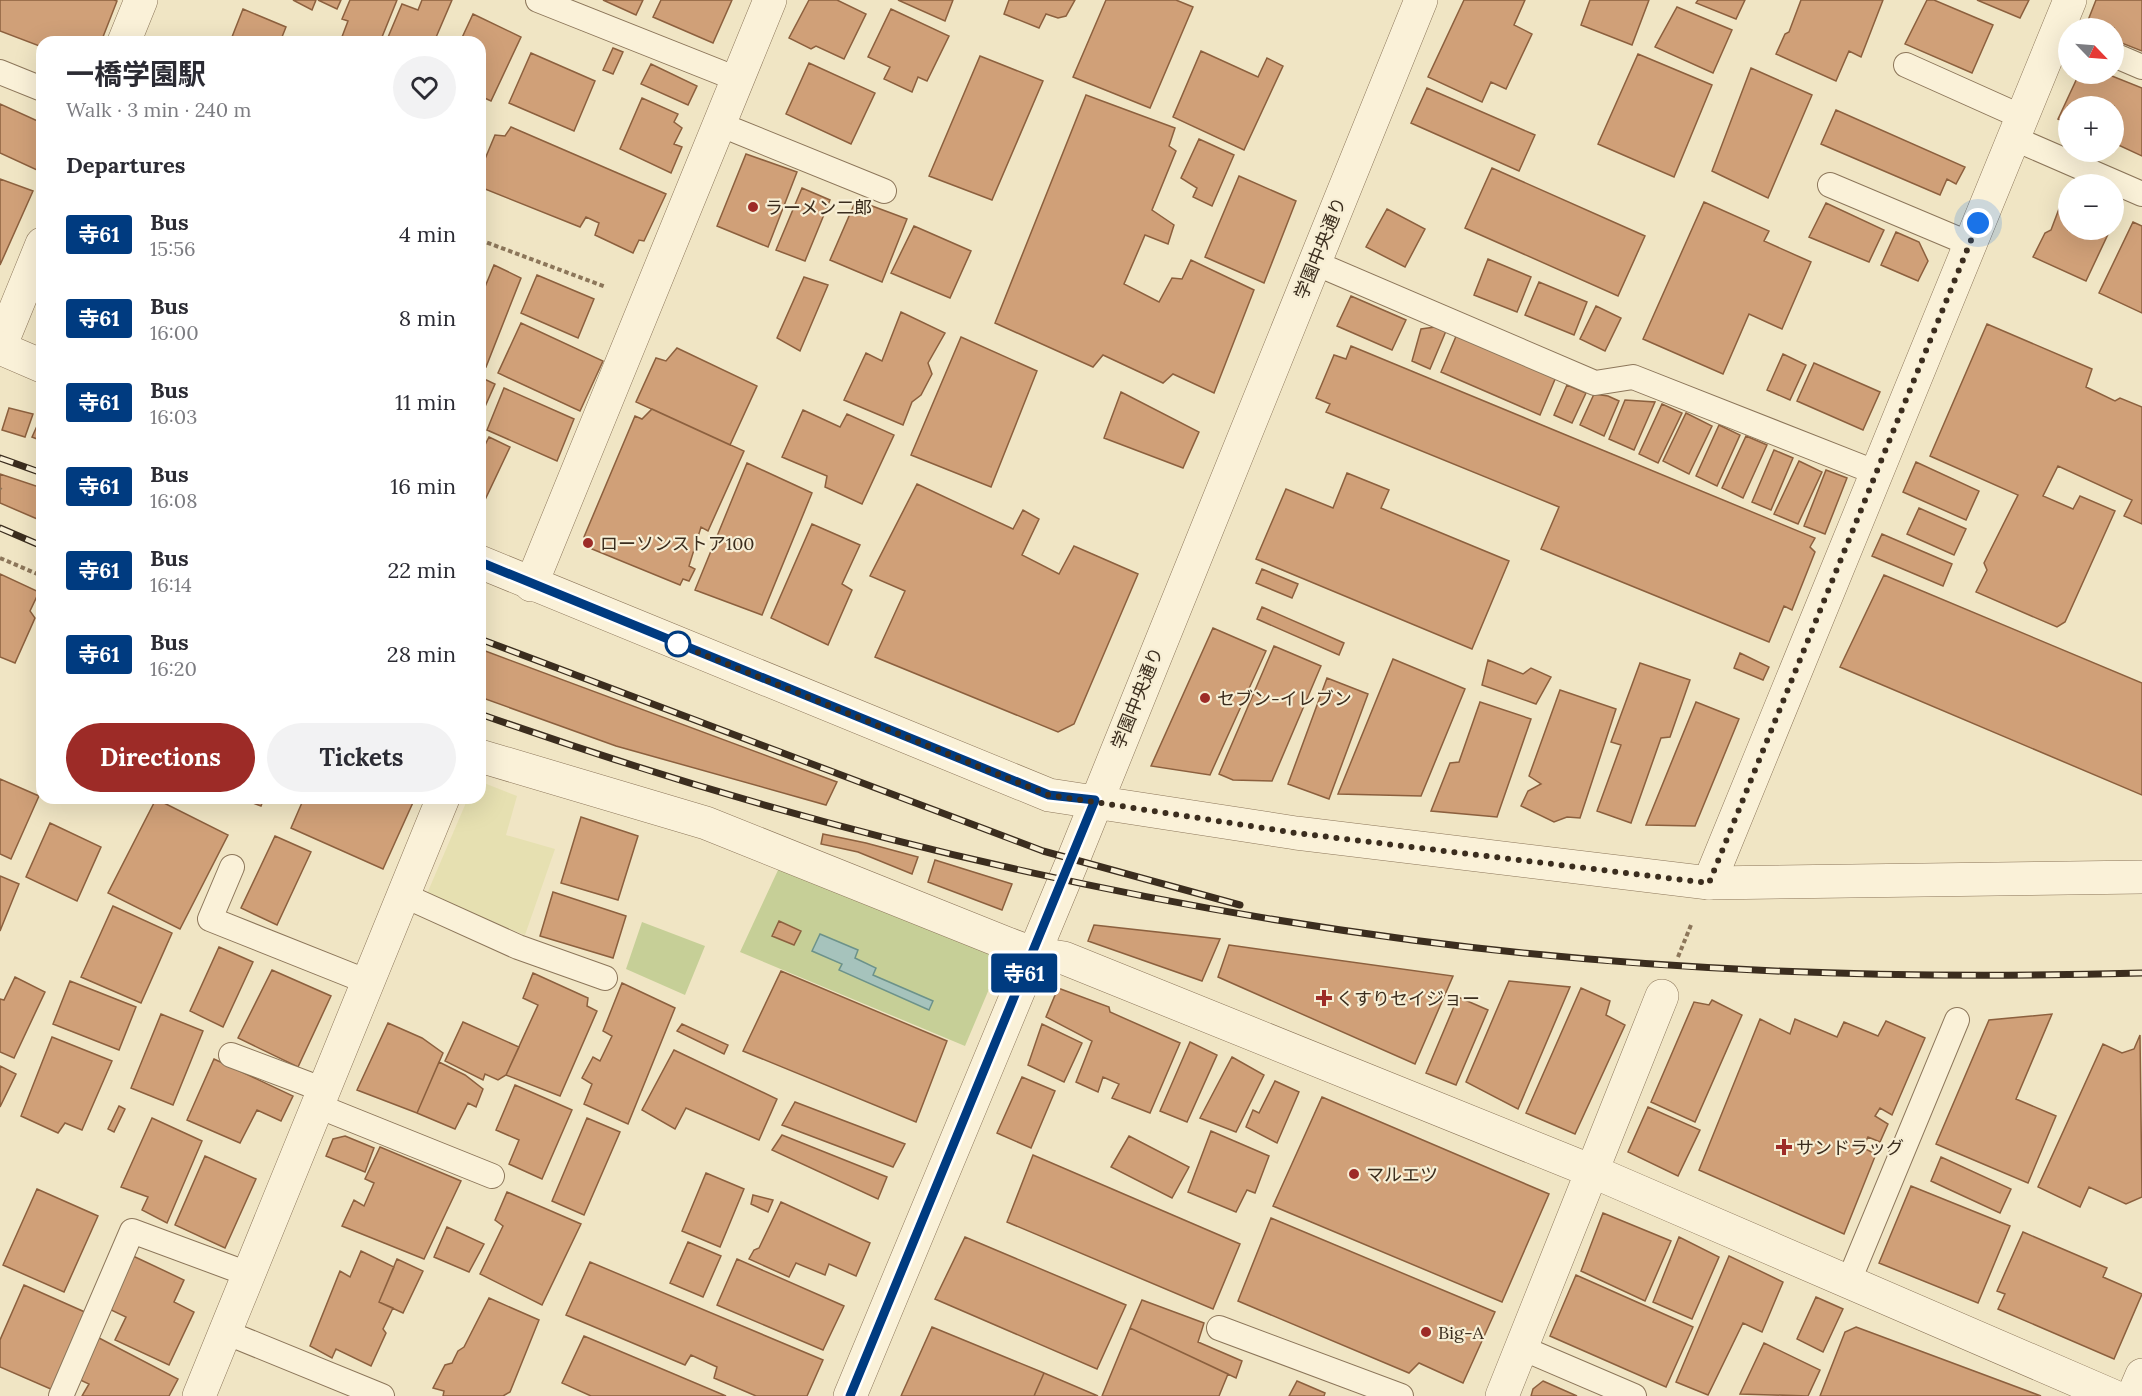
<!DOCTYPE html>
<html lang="en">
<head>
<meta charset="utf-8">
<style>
  :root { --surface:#fff; --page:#f2f2f3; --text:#2b2b33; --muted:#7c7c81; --accent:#9d2b27 }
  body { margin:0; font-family:Lora,"Noto Sans JP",serif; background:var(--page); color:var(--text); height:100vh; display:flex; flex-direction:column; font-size:22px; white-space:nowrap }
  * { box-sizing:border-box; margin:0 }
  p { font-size:20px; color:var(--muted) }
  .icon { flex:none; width:33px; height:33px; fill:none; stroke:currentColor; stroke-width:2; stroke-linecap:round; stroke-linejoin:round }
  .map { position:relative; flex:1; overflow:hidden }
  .panel { position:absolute; left:36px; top:36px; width:450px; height:768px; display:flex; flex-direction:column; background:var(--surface); border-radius:18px; box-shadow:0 6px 24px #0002 }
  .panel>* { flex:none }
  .badge { padding:0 12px; border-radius:4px; font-size:21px; line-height:39px }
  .needle { width:39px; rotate:115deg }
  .tools { position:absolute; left:2058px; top:18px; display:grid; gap:12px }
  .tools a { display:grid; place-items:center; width:66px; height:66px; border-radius:50%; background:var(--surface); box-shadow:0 6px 24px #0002; font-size:30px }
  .you { position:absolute; width:30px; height:30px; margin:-15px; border:4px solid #fff; border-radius:50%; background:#1a73e8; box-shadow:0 0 0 9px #1a73e833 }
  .map>.badge { position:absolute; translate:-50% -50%; box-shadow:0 0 0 3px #fff }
  h2 { padding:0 30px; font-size:22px; line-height:54px }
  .round { display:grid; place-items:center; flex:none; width:63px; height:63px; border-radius:32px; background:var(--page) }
  .overview { display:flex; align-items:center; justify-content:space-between; height:102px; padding:0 30px }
  h1 { font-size:28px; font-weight:700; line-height:45px }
  .button { display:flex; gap:12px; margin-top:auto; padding:12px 30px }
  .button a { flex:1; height:69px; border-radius:36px; background:var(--accent); color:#fff; font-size:24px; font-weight:700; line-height:69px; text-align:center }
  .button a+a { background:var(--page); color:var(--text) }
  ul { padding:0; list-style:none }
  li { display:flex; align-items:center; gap:18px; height:84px; padding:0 30px }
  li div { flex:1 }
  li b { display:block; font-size:22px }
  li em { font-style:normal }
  li .badge { min-width:66px; font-weight:700; text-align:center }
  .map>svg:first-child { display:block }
</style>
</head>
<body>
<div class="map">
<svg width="2142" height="1396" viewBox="0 0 2142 1396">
  <rect width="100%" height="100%" fill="#f0e5c4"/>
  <path fill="#e6e0b1" d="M484,783L517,796L506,835L555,849L525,935L426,896L468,798H480V786Z"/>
  <path fill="#c6cf97" d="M785,855L1008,944L965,1046L740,952Z
    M642,922L705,946L685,995L626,969Z"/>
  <path fill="#a6c3bc" stroke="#6c928a" stroke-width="1.5" d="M820,934L858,950L855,958L876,968L873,975L933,1001L929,1010L839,970L842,964L812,951Z"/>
  <path fill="#d0a078" stroke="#8c603e" stroke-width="1.5" d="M0,0H114L117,1L101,42H42V47L0,31Z
    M293,0H316L312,10Z
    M318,0H341L337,9Z
    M350,0H397L380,42H340L348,21L342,19Z
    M422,0H452L434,42H386L402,4L418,10Z
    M603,0H643L636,15Z
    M661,0H732L713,43L653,17Z
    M809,0H837L866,14L844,59L816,46L811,49L789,38Z
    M898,0H953L945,21Z
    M1009,0H1075L1066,16L1058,18L1046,14L1039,28L1004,14Z
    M1106,0H1176L1193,7L1150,108L1073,77Z
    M1464,0H1525L1514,25L1532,34L1506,89L1491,82L1482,102L1428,77Z
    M1590,0H1649L1632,45L1581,25Z
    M1698,0H1745L1736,19L1696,3Z
    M1801,0H1883L1861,57L1849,51L1836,81L1776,54L1785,34L1789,32Z
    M1927,0H1934L1993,25L1972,73L1905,44Z
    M1977,0H2029L2020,18Z
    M2096,0H2142V51L2114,40V28H2085Z
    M1677,7L1732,30L1713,73L1655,47Z
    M243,9L286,27L280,42H230Z
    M891,9L949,36L927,81L918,77L912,92L884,79L890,67L868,57Z
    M473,14L521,37L491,101L480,96V42H460Z
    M296,37L309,42H294Z
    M613,48L623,52L613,74L603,70Z
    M1201,51L1258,77L1267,58L1283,66L1244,150L1173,117Z
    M531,53L595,81L574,131L509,103Z
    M1638,54L1712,85L1674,177L1598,144Z
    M980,56L1043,81L992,200L929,176Z
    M809,63L875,93L851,144L786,114Z
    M651,64L697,86L688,105L641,84Z
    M1751,68L1812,95L1768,198L1712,171Z
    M2079,74H2107L2142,88V156L2114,143V106H2068V123L2058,119Z
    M1427,88L1535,135L1519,171L1411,123Z
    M1086,95L1175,128L1169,146L1176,151L1152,210L1174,225L1168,244L1145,235L1124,284L1159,302L1172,278L1182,279L1191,260L1254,290L1214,393L1173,374L1163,383L1103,355L1093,367L995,323Z
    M642,98L678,114L674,122L682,128L674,144L682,147L671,173L620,149Z
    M0,104L42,123V158L37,170L0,153Z
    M1836,110L1965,167L1956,184L1947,179L1940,195L1821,144Z
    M511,127L666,194L644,241L639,240L633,253L595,235L599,223L586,217L580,227L480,187V171L495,135L505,136Z
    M1199,139L1234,155L1212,206L1193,197L1197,188L1181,178Z
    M746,154L797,172L768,247L717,226Z
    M1492,168L1645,236L1618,296L1465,228Z
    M1239,176L1296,201L1264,283L1205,257Z
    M0,179L33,191L0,265Z
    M802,188L830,200L805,261L776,250Z
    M2065,193L2068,195V230H2110L2086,281L2033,257L2045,233L2051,230Z
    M856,200L907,219L882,282L830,260Z
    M1704,202L1769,231L1764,241L1811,262L1782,329L1749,314L1723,374L1643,339Z
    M1826,203L1884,230L1869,262L1809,237Z
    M1387,209L1425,229L1405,267L1366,247Z
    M2133,222L2142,226V313L2099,293Z
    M914,226L971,251L950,298L891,273Z
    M1896,232L1919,242L1928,261L1918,281L1881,265Z
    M1488,259L1531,277L1517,312L1474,295Z
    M494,265L521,278L486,367L480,365V299Z
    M537,275L594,299L578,338L521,313Z
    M804,277L828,285L800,351L777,338Z
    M1539,282L1587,302L1574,335L1525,315Z
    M1351,296L1406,320L1392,350L1337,326Z
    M1596,306L1621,318L1605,351L1580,339Z
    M901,312L945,333L928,363L932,374L921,395L912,402L903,425L844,400L866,353L882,361Z
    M521,323L603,361L580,411L498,373Z
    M1987,324L2092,369L2086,387L2115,401L2120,398L2142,407V524L2124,516L2132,500L2058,466L2043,496L2073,509L2080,496L2115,511L2065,622L2057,627L1976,592L1987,570L1984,563L2018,495L1930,456Z
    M1435,327L1446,331L1430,369L1412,361L1421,329Z
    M1457,334L1556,377L1540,415L1441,372Z
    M961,337L1037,371L991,487L911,455Z
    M1351,346L1815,538L1810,547L1815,552L1792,610L1784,606L1769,642L1541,549L1559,507L1326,412L1330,404L1316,398L1334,355L1346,359Z
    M677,348L757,386L730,445L636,402L656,358L666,361Z
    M1783,354L1806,365L1790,400L1767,390Z
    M1814,363L1880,392L1863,430L1797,401Z
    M480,377L495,384L480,418Z
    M1567,385L1586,393L1572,423L1554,415Z
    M504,388L574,419L557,461L487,430Z
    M1121,392L1199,432L1183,468L1104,438Z
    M1594,394L1608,396L1619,401L1604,436L1580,425Z
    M1625,400L1655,402L1634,450L1609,439Z
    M1662,404L1682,413L1658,463L1639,454Z
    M9,408L33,414L25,437L2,430Z
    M652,409L744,451L708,531L701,527L689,566L695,569L689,581L683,579L680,585L592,549L593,543L584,537L635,416L642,419Z
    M803,410L840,427L847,414L894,435L862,504L825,487L827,476L782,457Z
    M1686,413L1712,426L1689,474L1663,461Z
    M42,415V441L32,437Z
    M1719,425L1740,435L1717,486L1696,476Z
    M1746,436L1767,445L1743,498L1722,488Z
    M489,437L510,447L484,502L480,500V455Z
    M1774,450L1793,458L1771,510L1752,502Z
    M1799,461L1822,472L1798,524L1774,514Z
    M1916,462L1979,491L1966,520L1903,492Z
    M747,463L812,493L762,615L695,590Z
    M1826,470L1847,478L1825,534L1804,526Z
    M1347,473L1389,490L1381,508L1509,561L1472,649L1256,559L1286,489L1333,508Z
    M0,474L42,488V521L0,503Z
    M917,484L1013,529L1023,510L1039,519L1022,555L1059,574L1074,546L1138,574L1074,724L1058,732L875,657L905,591L870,576Z
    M1919,508L1966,529L1954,555L1907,534Z
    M812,524L860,545L842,584L852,590L828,645L771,618Z
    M1882,534L1952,564L1943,586L1872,556Z
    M1262,569L1298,584L1292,598L1256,583Z
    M0,574L39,592L30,611L35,618L15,663L0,657Z
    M1884,575L2142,683V795L1840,667Z
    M1262,607L1344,643L1339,655L1257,619Z
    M1213,628L1266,651L1210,775L1151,766Z
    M1274,646L1321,666L1272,781L1233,780L1219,774Z
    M480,649L837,782L826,805L616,746L480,697Z
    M1740,653L1769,667L1763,680L1734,668Z
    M1393,659L1465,689L1421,796L1338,794Z
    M1488,660L1523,674L1531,668L1551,677L1536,704L1482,685Z
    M1640,663L1690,680L1670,737L1661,738L1631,823L1597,811L1621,745L1611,742Z
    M1327,678L1368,694L1329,799L1288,784Z
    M1560,690L1616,709L1580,818L1567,817L1554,822L1521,806L1528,791L1541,784L1529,776Z
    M1480,702L1531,719L1497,817L1431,811L1450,763L1459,762Z
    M1696,702L1739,719L1695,826L1646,825Z
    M0,779L39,796L11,859L0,854Z
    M240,798H264L261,806Z
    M304,798H415L383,869L291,828Z
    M156,799L228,835L180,929L108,893Z
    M581,817L638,836L618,900L561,883Z
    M50,823L101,847L77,901L26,877Z
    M823,834L866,843L918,857L912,874L858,852L821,844Z
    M275,836L311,852L277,925L241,908Z
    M935,860L1012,884L1002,910L928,882Z
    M0,876L19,884L0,931Z
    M553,892L626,916L613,958L540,936Z
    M113,906L172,933L141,1003L81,977Z
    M779,921L801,931L794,945L772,936Z
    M1094,925L1220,939L1202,981L1088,941Z
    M1229,945L1453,976L1415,1064L1218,977Z
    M219,947L253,962L223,1027L190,1011Z
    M272,970L331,996L298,1067L238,1038Z
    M781,971L947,1041L916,1122L743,1051Z
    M533,973L588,998L587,1006L597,1011L560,1096L506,1075L538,1005L523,998Z
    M15,977L45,992L14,1058L0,1052V999L4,1000Z
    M70,981L136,1007L119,1050L53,1024Z
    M1509,981L1570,987L1518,1109L1466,1082Z
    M622,983L675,1008L628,1124L584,1104L592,1084L582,1078L593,1057L600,1061L612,1036L603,1031Z
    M1058,988L1109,1007L1110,1012L1180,1043L1150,1113L1112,1098L1119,1084L1103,1077L1098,1092L1076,1082L1092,1041L1046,1017Z
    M1581,988L1610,1001L1606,1015L1625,1025L1575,1134L1526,1113Z
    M1458,997L1488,1010L1456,1085L1426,1073Z
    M1712,1000L1742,1015L1695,1122L1651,1102L1694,1002L1709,1005Z
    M161,1014L203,1031L173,1105L131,1088Z
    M2052,1014L2016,1099L2056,1116L2028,1183L1936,1144L1989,1020Z
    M1760,1019L1790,1034L1795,1019L1837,1037L1844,1022L1878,1036L1886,1021L1925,1038L1892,1115L1880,1108L1875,1116L1888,1124L1880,1142L1868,1137L1863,1148L1876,1154L1844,1234L1699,1170Z
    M463,1022L519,1047L506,1075L498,1080L485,1074L483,1080L445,1061Z
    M388,1023L422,1038L443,1053L417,1113L357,1090Z
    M682,1024L728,1045L724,1054L677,1031Z
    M1042,1024L1082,1043L1064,1082L1028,1065Z
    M2140,1035L2142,1197L2126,1204L2089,1187L2080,1207L2038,1187L2103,1044L2122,1053L2134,1049Z
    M52,1037L112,1061L82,1130L65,1123L58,1133L21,1116Z
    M1190,1042L1217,1055L1187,1122L1160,1111Z
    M674,1050L777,1099L759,1140L686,1108L675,1129L642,1110Z
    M1232,1057L1264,1075L1236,1132L1200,1118Z
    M214,1059L293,1096L281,1121L257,1110L240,1143L187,1120Z
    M439,1062L465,1075L483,1089L476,1107L468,1103L455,1129L417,1113Z
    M0,1066L16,1074L0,1107Z
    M1022,1077L1055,1091L1031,1148L997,1133Z
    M1275,1081L1299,1092L1277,1143L1246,1127L1253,1110L1259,1113Z
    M515,1085L572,1110L542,1179L509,1164L519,1140L496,1130Z
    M1322,1097L1549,1194L1502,1302L1273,1206Z
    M795,1102L905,1144L893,1167L782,1125Z
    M119,1106L125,1109L114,1132L108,1129Z
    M1648,1107L1700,1130L1678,1176L1628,1152Z
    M152,1118L202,1141L167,1223L142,1210L148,1197L121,1187Z
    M587,1118L620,1132L584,1215L552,1201Z
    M1211,1131L1269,1156L1255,1193L1247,1190L1236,1212L1188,1192Z
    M782,1135L887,1177L878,1199L772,1150Z
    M345,1136L374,1148L365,1172L326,1156L333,1139Z
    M1129,1136L1189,1167L1172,1198L1111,1167Z
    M380,1147L461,1181L424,1259L342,1226L354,1200L364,1206L374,1183L365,1179Z
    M1033,1155L1240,1244L1213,1309L1007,1222Z
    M205,1156L256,1179L225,1248L175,1225Z
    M1941,1157L2011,1189L2000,1213L1931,1181Z
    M706,1173L744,1189L720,1247L682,1231Z
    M1911,1186L2010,1226L1978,1303L1879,1263Z
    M37,1189L98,1216L64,1292L3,1265Z
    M507,1192L581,1224L542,1305L480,1274L503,1226L495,1220Z
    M753,1195L773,1200L768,1212L751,1204Z
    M781,1202L870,1243L856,1276L829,1264L825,1275L796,1263L789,1277L749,1259L754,1250L759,1248Z
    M1603,1213L1671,1241L1645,1301L1581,1271Z
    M1271,1218L1495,1312L1463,1383L1419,1363L1409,1373L1238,1301Z
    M447,1227L484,1244L469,1272L434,1257Z
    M2023,1232L2107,1268L2103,1277L2142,1294L2114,1359L1998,1309L2005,1294L1997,1291Z
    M965,1237L1126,1305L1097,1369L935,1299Z
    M1679,1237L1719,1257L1692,1319L1653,1302Z
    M688,1242L721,1256L703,1297L670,1283Z
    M361,1251L394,1267L379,1302L393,1308L383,1329L386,1333L371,1366L336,1349L332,1358L310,1346L340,1271L350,1277Z
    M133,1256L184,1280L174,1302L194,1312L169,1365L115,1340L126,1317L109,1309Z
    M1729,1256L1783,1282L1762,1332L1743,1323L1708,1395L1676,1382Z
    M397,1259L423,1271L403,1313L379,1302Z
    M737,1259L844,1306L823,1350L717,1305Z
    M590,1262L823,1360L807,1396H756L714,1378L717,1367L691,1355L685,1365L566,1315Z
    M1576,1275L1693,1327L1666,1387L1550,1336Z
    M24,1285L87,1313L53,1390L0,1367V1340Z
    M1816,1297L1843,1309L1823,1352L1797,1339Z
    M489,1298L539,1320L510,1392L503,1396H443L444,1391L433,1388L445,1365L452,1363L458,1351L464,1347Z
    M1142,1300L1204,1323L1198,1342L1242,1361L1236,1378L1130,1328Z
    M932,1327L1044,1373L1034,1396H901Z
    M1856,1327L2041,1396H1820L1845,1332Z
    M1130,1328L1228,1374L1219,1396H1102Z
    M584,1336L726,1396H591L562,1383Z
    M99,1338L178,1379L169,1396H82L89,1384L78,1379Z
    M1764,1343L1820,1370L1808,1396L1740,1394Z
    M1044,1373L1098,1396H1034Z
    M1297,1381L1325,1393L1324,1396H1289Z
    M1543,1381L1577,1396H1531L1533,1389Z"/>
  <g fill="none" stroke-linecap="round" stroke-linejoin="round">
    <g stroke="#8c765a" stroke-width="26">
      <path id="service" d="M538,0L737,79
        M2114,55L2142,67
        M1906,65L2022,117
        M0,72L42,89
        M719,124L884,191
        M2013,138L2142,194
        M1830,185L1970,244
        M1315,263L1595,383L1633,377L1877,473
        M232,867L210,919L368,982
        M403,895L518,947L605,978
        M231,1055L324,1090
        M318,1106L492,1176
        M1848,1283L1957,1020
        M1219,1328L1401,1396
        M225,1332L382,1396
        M1522,1348L1634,1396
        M61,1396L132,1231L248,1274"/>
    </g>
    <g stroke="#8c765a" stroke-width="34">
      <path id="minor" d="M124,42L141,0
        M0,347L42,244
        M531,585L770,0
        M480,756L706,823L1008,944L1032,953L1064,958L1594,1172L2113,1396
        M1709,883L2070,0
        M199,1396L443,798
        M1502,1396L1662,996
        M2133,1396L2142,1375"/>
    </g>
    <g stroke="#8c765a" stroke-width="34">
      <path id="tertiary" d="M0,348L42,366
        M480,562L1049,795L1296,833L1709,883L2142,877
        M850,1396L1073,860L1421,0"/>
    </g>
    <path stroke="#8c765a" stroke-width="4" stroke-dasharray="4.5 3" stroke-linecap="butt" d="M480,240L606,287
      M0,489L1,490
      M0,558L42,576
      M1678,957L1691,925"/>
    <use href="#service" stroke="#faf1d8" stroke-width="24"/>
    <use href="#minor" stroke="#faf1d8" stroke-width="33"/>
    <use href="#tertiary" stroke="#faf1d8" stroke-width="33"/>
    <g stroke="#3b2d1e" stroke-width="7">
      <path id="rail" d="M0,458L42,473
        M0,528L42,546
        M480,639L1043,851L1240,905
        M480,714C782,821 1094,898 1412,940C1654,972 1899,980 2142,973"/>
    </g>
    <use href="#rail" stroke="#f7eed4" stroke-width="4.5" stroke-dasharray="14" stroke-linecap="butt"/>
  </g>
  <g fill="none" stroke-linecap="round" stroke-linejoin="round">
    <g stroke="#fff" stroke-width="14">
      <path id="line" d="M480,562L1049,795L1095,800L850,1396"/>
    </g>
    <use href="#line" stroke="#003b80" stroke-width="9"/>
    <path stroke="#3b2d1e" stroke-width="6" stroke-dasharray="0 10.8" d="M678,644L1049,795L1296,833L1709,883L1978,223"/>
  </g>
  <g fill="#9d2b27" stroke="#f7eed4" stroke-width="2">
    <circle cx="753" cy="207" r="6"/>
    <circle cx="588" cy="543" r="6"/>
    <circle cx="1205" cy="698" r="6"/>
    <path d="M1321 989h6v6h6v6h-6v6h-6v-6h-6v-6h6z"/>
    <path d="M1781 1138h6v6h6v6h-6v6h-6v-6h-6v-6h6z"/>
    <circle cx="1354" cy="1174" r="6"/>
    <circle cx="1426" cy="1332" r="6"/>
  </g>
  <circle fill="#fff" stroke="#003b80" stroke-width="3" cx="678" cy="644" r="12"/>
  <g text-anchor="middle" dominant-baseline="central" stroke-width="4.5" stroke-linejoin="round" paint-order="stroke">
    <g font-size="18" fill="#3b2d1e" stroke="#f7eed4" text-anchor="start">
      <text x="765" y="207">ラーメン二郎</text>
      <text x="600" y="543">ローソンストア100</text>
      <text x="1217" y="698">セブン-イレブン</text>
      <text x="1336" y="998">くすりセイジョー</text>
      <text x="1796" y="1147">サンドラッグ</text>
      <text x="1366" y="1174">マルエツ</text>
      <text x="1438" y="1332">Big-A</text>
    </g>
    <g font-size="18" fill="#3b2d1e" stroke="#f7eed4">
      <text transform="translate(1320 248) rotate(-68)">学園中央通り</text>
      <text transform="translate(1137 698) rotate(-68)">学園中央通り</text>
    </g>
  </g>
</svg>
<div class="tools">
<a><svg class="needle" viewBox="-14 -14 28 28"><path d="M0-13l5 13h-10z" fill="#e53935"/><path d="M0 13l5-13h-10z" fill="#7c7c81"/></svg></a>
<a>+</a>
<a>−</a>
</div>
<div class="you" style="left:1978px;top:223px"></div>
<b class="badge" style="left:1024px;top:973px;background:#003b80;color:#fff">寺61</b>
<section class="panel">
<div class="overview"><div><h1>一橋学園駅</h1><p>Walk · 3 min · 240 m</p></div><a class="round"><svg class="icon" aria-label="heart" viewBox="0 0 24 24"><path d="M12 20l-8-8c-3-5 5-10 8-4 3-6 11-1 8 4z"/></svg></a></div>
<h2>Departures</h2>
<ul>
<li><span class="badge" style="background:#003b80;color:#fff">寺61</span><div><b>Bus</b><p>15:56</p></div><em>4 min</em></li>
<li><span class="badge" style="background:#003b80;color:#fff">寺61</span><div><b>Bus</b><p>16:00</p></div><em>8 min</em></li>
<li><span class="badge" style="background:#003b80;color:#fff">寺61</span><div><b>Bus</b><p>16:03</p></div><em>11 min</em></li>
<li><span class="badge" style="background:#003b80;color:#fff">寺61</span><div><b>Bus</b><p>16:08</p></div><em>16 min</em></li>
<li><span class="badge" style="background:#003b80;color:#fff">寺61</span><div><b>Bus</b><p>16:14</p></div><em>22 min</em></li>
<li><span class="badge" style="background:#003b80;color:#fff">寺61</span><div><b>Bus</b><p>16:20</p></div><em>28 min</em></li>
</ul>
<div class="button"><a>Directions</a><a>Tickets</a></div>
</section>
</div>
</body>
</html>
